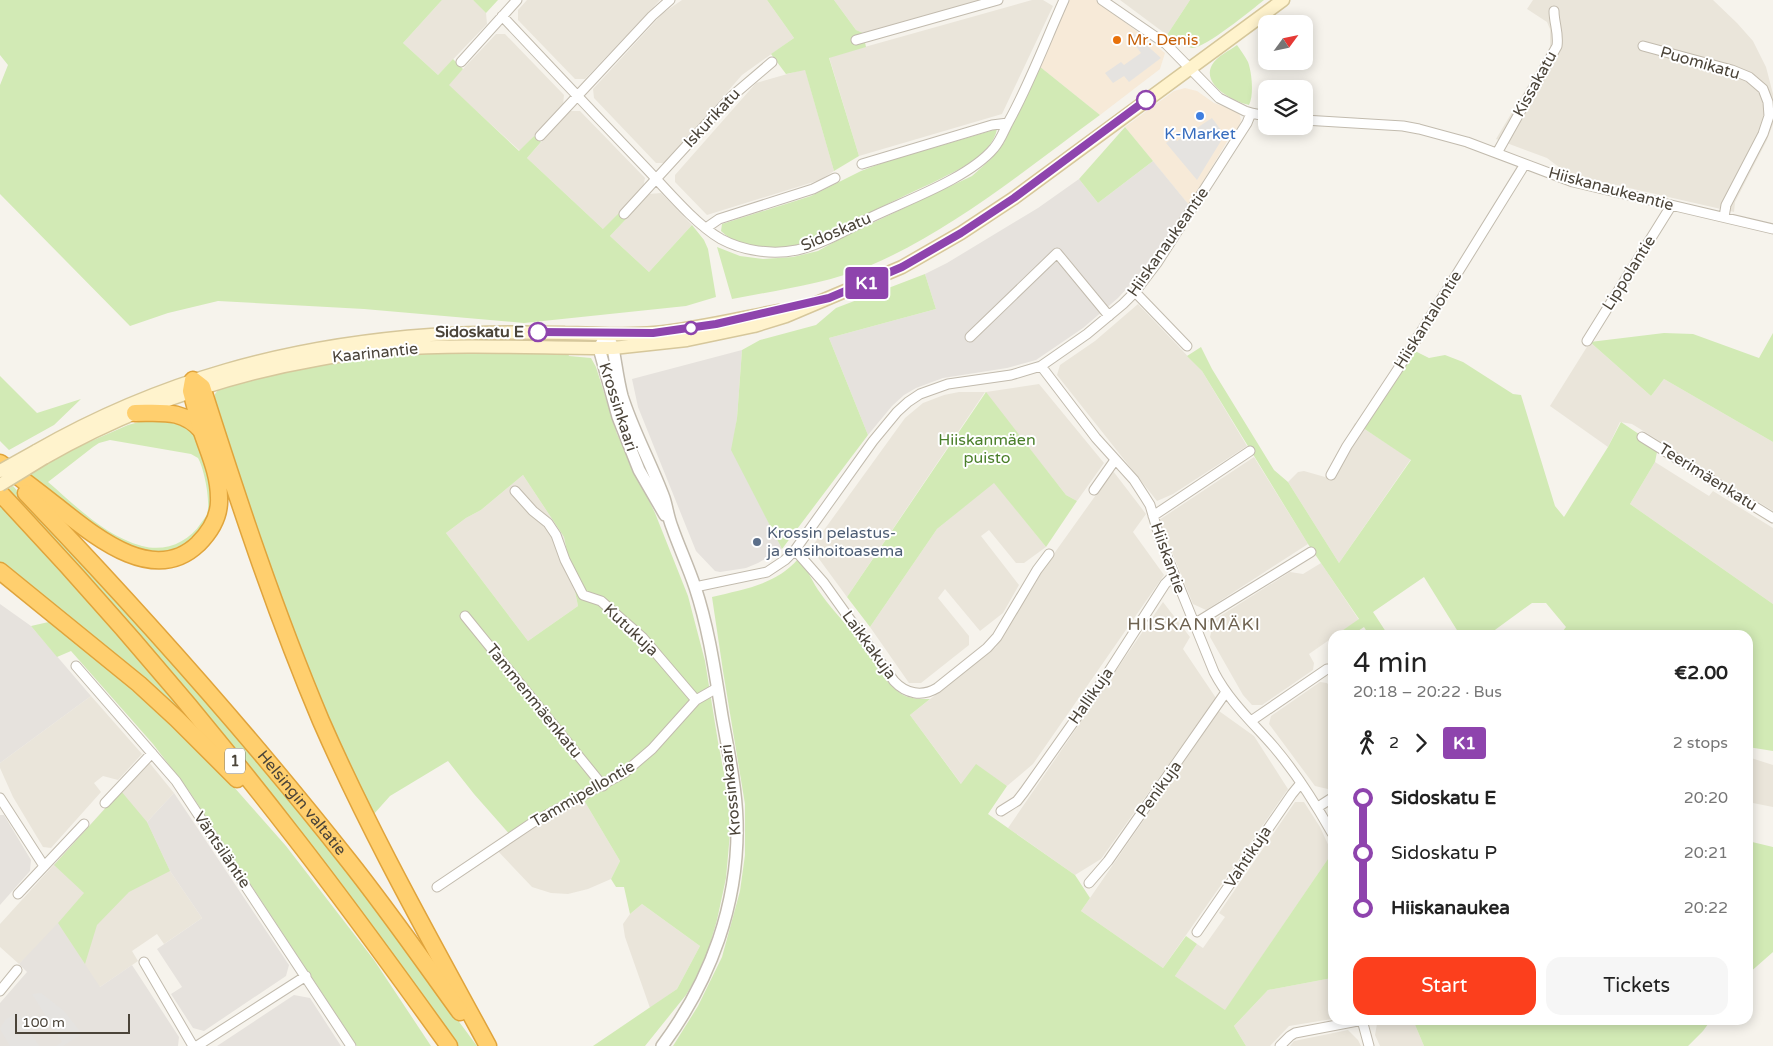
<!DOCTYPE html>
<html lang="en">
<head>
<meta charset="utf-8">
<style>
  :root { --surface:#fff; --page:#f6f6f6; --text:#222; --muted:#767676; --accent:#fc3f1d }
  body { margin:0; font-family:"Varela Round",sans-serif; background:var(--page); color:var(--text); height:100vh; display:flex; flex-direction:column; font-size:19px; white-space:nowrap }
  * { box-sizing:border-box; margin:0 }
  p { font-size:16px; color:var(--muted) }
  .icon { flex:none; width:28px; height:28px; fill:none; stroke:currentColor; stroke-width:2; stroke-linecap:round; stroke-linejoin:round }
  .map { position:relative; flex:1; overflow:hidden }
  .drawer { position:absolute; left:1328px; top:630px; width:425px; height:395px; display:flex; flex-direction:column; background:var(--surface); border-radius:15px; box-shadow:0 2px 12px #0003 }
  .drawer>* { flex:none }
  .badge { padding:0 10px; border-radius:4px; font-size:18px; line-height:32px }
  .needle { width:32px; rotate:57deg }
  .tools { position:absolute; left:1258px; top:15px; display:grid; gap:10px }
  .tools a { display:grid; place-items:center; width:55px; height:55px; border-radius:10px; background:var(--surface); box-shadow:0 2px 12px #0003; font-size:25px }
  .scale { position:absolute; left:15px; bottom:12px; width:115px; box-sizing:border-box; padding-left:5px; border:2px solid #4b4439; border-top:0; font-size:14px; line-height:18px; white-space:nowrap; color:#4b4439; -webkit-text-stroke:4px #fff; paint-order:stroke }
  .map>.badge { position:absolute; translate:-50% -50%; box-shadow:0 0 0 2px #fff }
  .legs { display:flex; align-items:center; gap:8px; height:55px; padding:0 25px; font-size:16px }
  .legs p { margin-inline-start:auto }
  .overview { display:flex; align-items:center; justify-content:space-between; height:85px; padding:0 25px }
  h1 { font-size:28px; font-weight:600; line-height:38px }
  .cta { display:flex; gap:10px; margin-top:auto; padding:10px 25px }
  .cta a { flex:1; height:58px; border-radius:15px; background:var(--accent); color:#fff; font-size:20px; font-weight:600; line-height:58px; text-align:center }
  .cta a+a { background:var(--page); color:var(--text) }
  ul { padding:0 25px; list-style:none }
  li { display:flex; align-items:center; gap:18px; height:55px; font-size:19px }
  li i { display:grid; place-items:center; width:8px; height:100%; margin:0 6px; background:currentColor }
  li i::after { content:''; width:12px; height:12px; margin:-6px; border:4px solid; border-radius:50%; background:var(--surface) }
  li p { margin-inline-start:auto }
  li:first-child i { background:linear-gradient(#0000 50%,currentColor 0) }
  li:last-child i { background:linear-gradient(currentColor 50%,#0000 0) }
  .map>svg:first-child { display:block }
</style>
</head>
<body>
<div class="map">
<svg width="1773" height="1046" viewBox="0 0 1773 1046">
  <rect width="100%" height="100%" fill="#f6f3ec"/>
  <path fill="#eae5da" d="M442,0H473L486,13L487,24L438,75L403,43Z
    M527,0H660L585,79H575L518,20V10Z
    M682,0H767L794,38L742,75L665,163H656L594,98L593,89L663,13Z
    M834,0H982L863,33L856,30Z
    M1032,0H1043L1053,6L1002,114L859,156L829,57Z
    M1120,0H1190L1167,35Z
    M1533,0H1713L1737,23L1753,41L1766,67L1773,94V124L1767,140L1735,202L1734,212L1568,174L1547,158L1496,139L1550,49V29L1547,22L1527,9Z
    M496,34H505L564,95L563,105L520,151L448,85Z
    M805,69L834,171L820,180L707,215L675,182V175L756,83Z
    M569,111H580L645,178L643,188L604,230L527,158Z
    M661,193L692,225L649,272L610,236L649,194Z
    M1138,304L1202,371L1247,446L1173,494L1157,501L1057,375L1060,365L1095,341Z
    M1590,342L1651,396L1664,379L1773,442V511L1632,424L1620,422L1608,447L1550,406Z
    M1039,384L1104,463L1077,501L1066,495L985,392L847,597L811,548L905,418L923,403L944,395L959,392H986Z
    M1355,423L1411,459L1339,563L1288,482L1298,472L1304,471L1325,477Z
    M1254,457L1308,544L1206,610L1193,604L1159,520Z
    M1655,462L1709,496L1713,491L1773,528V604L1630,504Z
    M1113,471L1146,514L1133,532L1164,575L1033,764L1007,786L976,765L962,785L910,715L996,647L1043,569Z
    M523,475L564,537L578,606L528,641L446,533L466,518L481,510Z
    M994,482L1046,547L1024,563H1016L989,530L981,536L1019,585L1003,613L980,631L945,589L938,598L969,636V645L921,683H909L870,627L937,529Z
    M1321,563L1359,620L1336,635H1332V638L1309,654L1314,663L1313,670L1262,705H1252L1243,695L1210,637L1214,620L1290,572L1303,574Z
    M1163,602L1190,637L1183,649L1216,698L1101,859L1075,875L1008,828Z
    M1320,682L1327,683L1331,688L1332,687V790L1315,786L1269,724L1271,716Z
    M91,696L142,754L118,780L103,776L94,783L101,792L51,848L43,847L13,797L0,768V763Z
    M1219,711L1254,736L1288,789L1163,968L1081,911Z
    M1748,757L1773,765V807L1748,802Z
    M148,761L174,793L147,822L170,871L202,918L164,944L157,934L132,951L138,961L100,987L29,955L19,964L0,947V924Z
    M582,797L620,861L611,879L588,889L568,894L551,893L532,887L495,848Z
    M1295,802H1304L1320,827L1332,853L1225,1011L1175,976L1197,944L1203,948L1225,917L1219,913Z
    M642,904L700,946L677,989L650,1008L625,937L623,924L630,914Z
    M1332,978V1019L1289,1026L1270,1046H1246L1234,1026L1268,990Z
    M1391,1020H1413L1424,1046H1380L1375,1035L1377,1024Z
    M1348,1030L1358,1040L1361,1046H1290L1294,1041Z"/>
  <path fill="#f7ead8" d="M1067,0H1096L1165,53L1160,69L1100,115L1039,66Z
    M1185,88L1197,91L1214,103L1239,112L1241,120L1239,127L1228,140L1189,205L1125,127L1174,91Z"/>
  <path fill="#e6e2dd" d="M1153,161L1189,205L1141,273L1118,298L1083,328L1036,360L1007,368L943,378L916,388L904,395L892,406L868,435L829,338L936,309L925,274L947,263L1038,208L1079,179L1098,203Z
    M742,350L737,418L732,450L782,549L758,563L746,568L720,572L715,571L696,551L638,407L632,379Z
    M0,604L31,626L91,696L0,763Z
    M174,793L289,965L286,976L204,1031L193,1028L171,994L182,987L157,949L202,918L170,871L147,822Z
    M0,815H4L31,860L30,871L0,905Z
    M58,923L100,987L132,965L179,1037L178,1046H0V1003L27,972L19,964Z
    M294,995L310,998L341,1046H217Z"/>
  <path fill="#d2eab5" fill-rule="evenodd" d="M0,0H442L403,43L438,75L453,59L463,69L449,85L519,151L534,136L541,142L527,158L603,229L619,213L626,219L610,236L649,272L692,225L704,240L708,249L716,297L686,306L524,323L364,309L218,301L168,313L130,326L0,194V85L8,65L0,55Z
    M473,0H498L486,13Z
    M767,0H834L856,30L863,33L866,47L829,58L859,156L834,171L805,70L786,74L771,54L794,38Z
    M1190,0H1264C1253,9 1204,49 1192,48C1184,46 1174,39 1167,35Z
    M1237,45C1241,51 1245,56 1248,62C1252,73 1254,95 1249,105C1234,102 1201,85 1212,65C1217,56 1229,51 1237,45Z
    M1039,66L1100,115C1029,167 950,232 869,266C826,284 778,290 732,299L717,247L740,256L763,259L793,257L818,251L847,235L972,176L991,159L1004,143Z
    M1125,127L1153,161L1098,203L1079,179Z
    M997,129C995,142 983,154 972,161C960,170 945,176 932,183C912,192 893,201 873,211C849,222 815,242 789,248C767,252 738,247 721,231L722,224L811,196L861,171L885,162Z
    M925,274L936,309L829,338L868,435L782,549L731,450L737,418L742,350L760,340L816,325L836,308Z
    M1664,333L1693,334L1759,358L1773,333V442L1664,379L1651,396L1590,342Z
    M1201,347L1212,369L1274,470L1288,482L1339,563L1411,460L1363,428L1415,351L1429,358L1445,355L1463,362L1513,394L1521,395L1555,506L1564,517L1608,447L1621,422L1658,447L1655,462L1630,504L1773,604V751L1748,747V635H1560L1566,627L1546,603H1532L1488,635H1460L1424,577L1373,612L1388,635H1369L1364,627L1352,635H1336L1359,619L1308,544L1202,371L1187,356Z
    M567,351L569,356L591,358L596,367L617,434L655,513L688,596L705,661L718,742L728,794L730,833L726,878L717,920L704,965L686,995L645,1046H593L677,989L700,946L642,904L630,914L624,887H616L611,879L620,861L582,797L512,837L474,794L448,761L390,796L373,815L342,752L289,627L214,402L215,394L218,390L232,384L314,365L384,355ZM523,475L564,537L578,606L528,641L446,533L466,518L481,510Z
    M0,376L37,413L81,399L54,425L9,450L0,441Z
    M986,392L1066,495L1077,501L1046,547L994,483L937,529L870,627L847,597Z
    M146,420L182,421L202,442L214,498L202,534L169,554L134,550L74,514L30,474L55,457L128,425ZM110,440L191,454L198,458C204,468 211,502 207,514C206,517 203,520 201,523C188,543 165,552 142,546C105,536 76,506 48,482L93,447L99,443Z
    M13,486L183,673L329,846L477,1046H457L108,602L8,489Z
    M0,504L95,607L206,739L0,565Z
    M798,559C808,569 812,582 821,594C834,613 852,629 865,648C875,663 885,683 900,693C908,699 919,699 930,699L910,715L961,784L976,764L1007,786L988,814L1075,875L1090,898L1081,911L1163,968L1186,936L1197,944L1175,976L1225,1010L1332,853V978L1268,990L1234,1026L1246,1046H673L698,1006L722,957L740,891L745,855V804L723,671L712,597C743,589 776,585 798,559Z
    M53,621L188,735L286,846L374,960L431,1046H357L189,791L153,744L71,651L57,657L31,626Z
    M121,791L147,822L170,871L129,892L97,925L85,964L58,923L84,893L54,865Z
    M1748,841L1773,847V952L1748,974Z
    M1413,1020H1711L1703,1031L1688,1046H1424Z"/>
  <path fill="#e5e3e0" d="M1134,34L1161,58L1129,82L1124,76L1113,83L1105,73L1121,62L1124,65L1141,53L1129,37Z
    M1212,118L1221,130L1219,132L1224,136L1197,180L1166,143L1174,137L1177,141Z
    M41,993L64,1011L82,1034L63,1046H56L62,1042L32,994Z
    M17,1012L39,1046H10L0,1029L5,1020Z"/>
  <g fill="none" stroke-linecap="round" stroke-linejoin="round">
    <g stroke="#c2bbae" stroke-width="11">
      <path id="minor" d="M1102,0L1166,44L1219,98L1245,111L1255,114
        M502,16C550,67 597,117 645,167C666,189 695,224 721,239C743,251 772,255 797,250C824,244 851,227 876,215C910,199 970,177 994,148C1001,140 1004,130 1009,121C1030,83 1046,40 1064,0
        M856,40L998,0
        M1643,46L1732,70L1749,77L1763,89L1768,102L1769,116L1763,134L1726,205L1724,217
        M461,62L517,0
        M1304,120L1403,126L1419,129L1467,142L1573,182L1773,229
        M540,136L652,16L670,0
        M1497,153L1557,46C1559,33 1554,23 1554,11
        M862,164L992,125L1008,123
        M624,214L731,97L772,62
        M706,228L719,219L813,189L835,178
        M1135,292L1187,346
        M970,337L1057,253L1109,316
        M1587,341L1671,206
        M1041,366L1096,438L1134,480L1145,497L1150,505L1160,539L1214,672C1229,701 1253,723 1274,747C1297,774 1315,803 1332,833
        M1642,437L1773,518
        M1331,475L1347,446L1398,369L1525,164
        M1094,490L1115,460
        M515,491L533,511L548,523L556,535L565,560L583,595L601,601L643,638L696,700
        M1153,516L1250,451
        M795,550L824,583L894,681C906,694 922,697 937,688L987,648L997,637L1037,570L1049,554
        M695,587L767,572L785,560L795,550L873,441L897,412L908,402L920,394L948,384L1011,375L1041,366L1087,334L1123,304L1135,292L1157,263L1247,123L1251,113L1266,116
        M465,616L603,786
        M1194,624L1311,552
        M76,666L176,781L351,1046
        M1251,721L1327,669
        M0,798L44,866
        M105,803L152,753
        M1318,807L1332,798
        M1001,811L1017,801L1024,792L1104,679L1165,584L1174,575
        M1089,883L1108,861L1226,692
        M437,887L532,823L624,773L652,749L696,700L717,688
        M18,894L84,824
        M1197,932L1292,794L1301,783
        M144,962L193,1046
        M0,991L17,970
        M1362,1020L1369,1046
        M197,1046L306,976
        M1280,1046L1290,1036L1295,1033L1363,1020"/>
    </g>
    <g stroke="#c2bbae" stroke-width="14">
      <path id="tertiary" d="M603,341L599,348L618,417L639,470L665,515
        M610,341L613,348C616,364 618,381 622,396C633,431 651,463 664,498C667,507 668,517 672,527C679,547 688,566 695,587C709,629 715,673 722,716C728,750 736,786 737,821C739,903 711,980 662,1046"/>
    </g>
    <g stroke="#d6c79b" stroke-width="15">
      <path id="secondary" d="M36,451C160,380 289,345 431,335C475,332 520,332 565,333C594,333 624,336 654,333C696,329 737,319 778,311
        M44,458C130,409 222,376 320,359C343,355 367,351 391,349C465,344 539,348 613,348L687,340L754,326L786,316L902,267L961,233L1014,198L1283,0"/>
    </g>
    <g stroke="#e0a43c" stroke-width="19">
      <g id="motorway">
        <path d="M135,413C162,413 183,409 202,431"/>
        <path d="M0,463C18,476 36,490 54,504C90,532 152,588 198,544C210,532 220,516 219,498C219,474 209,453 202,432C198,418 195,405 191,391L193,380L202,387C238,500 275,612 321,721C370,833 430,939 488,1046"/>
        <path d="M0,493C103,602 200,715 292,834C346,903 398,975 449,1046"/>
        <path id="s1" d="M26,493C138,610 247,732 348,860C387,909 423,961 460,1012"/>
        <path d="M0,571L139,684L177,719L237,779"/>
      </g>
    </g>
    <use href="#minor" stroke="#fff" stroke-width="9"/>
    <use href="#tertiary" stroke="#fff" stroke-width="11"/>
    <use href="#secondary" stroke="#fff3cd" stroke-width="12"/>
    <use href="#motorway" stroke="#ffcf6e" stroke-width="16"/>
    <g stroke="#d6c79b" stroke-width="15" stroke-linecap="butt">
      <path id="secondary-bridge" d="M0,471L36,451
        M0,485L44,458"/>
    </g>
    <use href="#secondary-bridge" stroke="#fff3cd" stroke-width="12"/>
  </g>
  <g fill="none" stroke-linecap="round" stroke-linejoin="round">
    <g stroke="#fff" stroke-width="11">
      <path id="line-1" d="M538,332L653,333L716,324L829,298L902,267L961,233L1014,198L1146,100"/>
    </g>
    <use href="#line-1" stroke="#8e44ad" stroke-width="8"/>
  </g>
  <circle fill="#e8710a" stroke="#fff" stroke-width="2" cx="1117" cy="40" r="5"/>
  <g fill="#fff" stroke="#8e44ad" stroke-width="2.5">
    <circle cx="1146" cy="100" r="9"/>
    <circle cx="691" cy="328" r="6"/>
    <circle cx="538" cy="332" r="9"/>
  </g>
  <circle fill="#3f7fe0" stroke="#fff" stroke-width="2" cx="1200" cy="116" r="5"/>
  <circle fill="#5c6f8a" stroke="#fff" stroke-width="2" cx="757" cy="542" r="5"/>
  <g text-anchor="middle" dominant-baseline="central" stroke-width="4" stroke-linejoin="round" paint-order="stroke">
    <rect fill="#fff" stroke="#817c74" stroke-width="1" x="225" y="748.5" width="20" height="25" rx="4"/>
    <g font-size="15" font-weight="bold" fill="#4b4439">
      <text x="235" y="761">1</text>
    </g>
    <g font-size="16" fill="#c56008" stroke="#fff" text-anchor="start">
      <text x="1127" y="40">Mr. Denis</text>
    </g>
    <g font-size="16" fill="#4b4439" stroke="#fff">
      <text transform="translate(1700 63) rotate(16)">Puomikatu</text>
      <text transform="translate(1535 84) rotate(-61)">Kissakatu</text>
      <text transform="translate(712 118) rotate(-47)">Iskurikatu</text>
      <text transform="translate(1611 189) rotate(15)">Hiiskanaukeantie</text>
      <text transform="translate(836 232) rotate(-23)">Sidoskatu</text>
      <text transform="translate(1168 242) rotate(-55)">Hiiskanaukeantie</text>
      <text transform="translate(1629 273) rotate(-58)">Lippolantie</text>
      <text transform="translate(1428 320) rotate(-58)">Hiiskantalontie</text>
      <text transform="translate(375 353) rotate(-6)">Kaarinantie</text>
      <text transform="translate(618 407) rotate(72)">Krossinkaari</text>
      <text transform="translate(1708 477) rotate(32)">Teerimäenkatu</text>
      <text transform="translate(1168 558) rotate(70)">Hiiskantie</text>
      <text transform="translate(631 630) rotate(43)">Kutukuja</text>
      <text transform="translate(869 645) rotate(54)">Laikkakuja</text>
      <text transform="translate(1091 696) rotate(-55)">Hallikuja</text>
      <text transform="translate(534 701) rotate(51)">Tammenmäenkatu</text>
      <text transform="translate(1159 789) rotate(-54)">Penikuja</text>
      <text transform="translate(731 790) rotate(-96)">Krossinkaari</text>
      <text transform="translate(583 794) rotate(-30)">Tammipellontie</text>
      <text stroke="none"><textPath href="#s1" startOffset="415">Helsingin valtatie</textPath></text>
      <text transform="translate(222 850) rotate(56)">Väntsiläntie</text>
      <text transform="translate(1248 857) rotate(-56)">Vahtikuja</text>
    </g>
    <g font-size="16" fill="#366cbe" stroke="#fff">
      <text x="1200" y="134">K-Market</text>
    </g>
    <g font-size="16" font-weight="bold" fill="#4b4439" stroke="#fff" text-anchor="end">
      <text x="524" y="332">Sidoskatu E</text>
    </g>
    <g font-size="16" fill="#4a7f2a" stroke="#fff">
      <text x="987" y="440">Hiiskanmäen<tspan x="987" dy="18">puisto</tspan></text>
    </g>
    <g font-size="16" fill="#4e5e75" stroke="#fff" text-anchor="start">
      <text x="767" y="533">Krossin pelastus-<tspan x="767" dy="18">ja ensihoitoasema</tspan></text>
    </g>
    <g font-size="18" letter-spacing="1" fill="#6e6250" stroke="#fff">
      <text x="1194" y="624">HIISKANMÄKI</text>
    </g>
  </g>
</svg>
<div class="tools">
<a><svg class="needle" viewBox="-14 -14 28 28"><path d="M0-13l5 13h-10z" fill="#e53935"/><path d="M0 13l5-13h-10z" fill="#767676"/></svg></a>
<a><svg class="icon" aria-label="layers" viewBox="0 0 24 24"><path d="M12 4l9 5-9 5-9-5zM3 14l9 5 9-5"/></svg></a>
</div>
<div class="scale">100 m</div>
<b class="badge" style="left:867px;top:283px;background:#8e44ad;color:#fff">K1</b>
<section class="drawer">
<div class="overview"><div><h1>4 min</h1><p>20:18 – 20:22 · Bus</p></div><b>€2.00</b></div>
<div class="legs"><svg class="icon" aria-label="walk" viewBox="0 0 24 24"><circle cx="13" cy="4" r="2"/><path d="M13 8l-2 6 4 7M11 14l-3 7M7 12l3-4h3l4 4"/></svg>2<svg class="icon" aria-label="forward" viewBox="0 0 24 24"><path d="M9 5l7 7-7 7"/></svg><b class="badge" style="background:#8e44ad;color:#fff">K1</b><p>2 stops</p></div>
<ul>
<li><i style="color:#8e44ad"></i><b>Sidoskatu E</b><p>20:20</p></li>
<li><i style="color:#8e44ad"></i><span>Sidoskatu P</span><p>20:21</p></li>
<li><i style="color:#8e44ad"></i><b>Hiiskanaukea</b><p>20:22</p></li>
</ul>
<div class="cta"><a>Start</a><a>Tickets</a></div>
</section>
</div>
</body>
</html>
